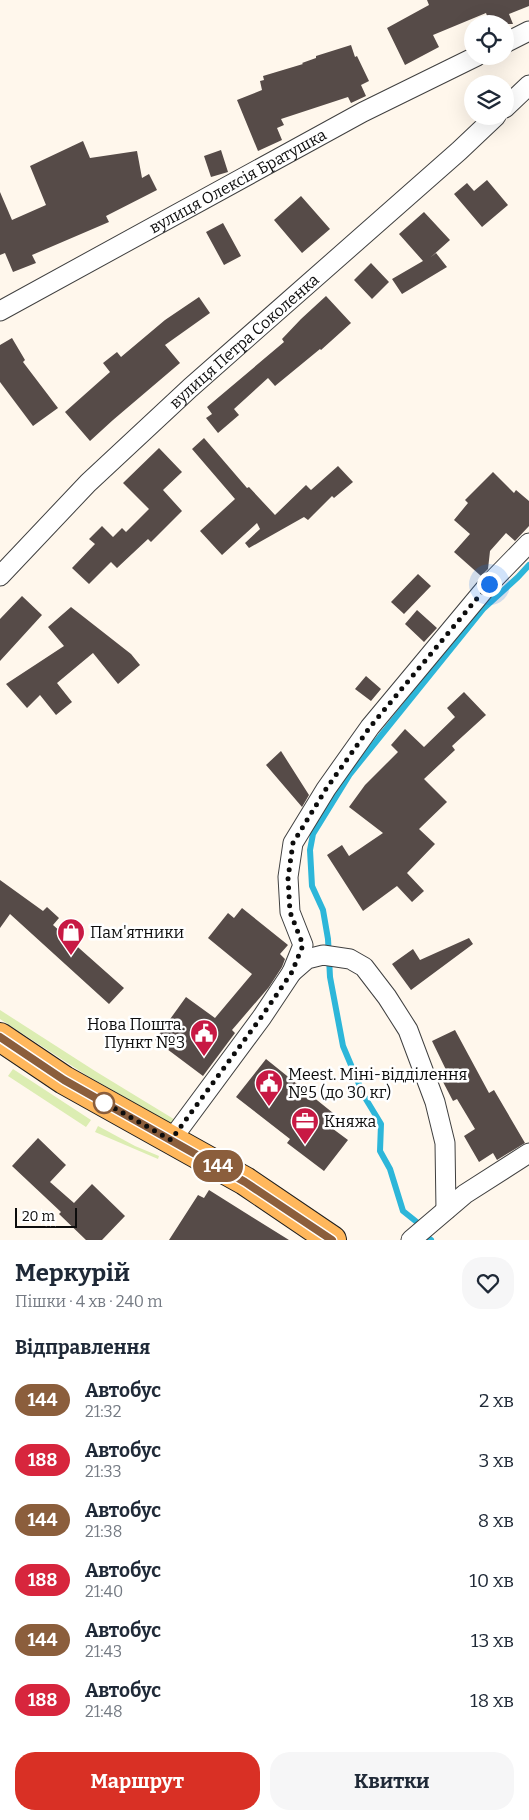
<!DOCTYPE html>
<html lang="uk">
<head>
<meta charset="utf-8">
<style>
  :root { --surface:#fff; --page:#f6f6f7; --text:#1f2937; --muted:#747a83; --accent:#d93025 }
  body { margin:0; font-family:Bitter,serif; background:var(--page); color:var(--text); height:100vh; display:flex; flex-direction:column; font-size:19px; white-space:nowrap }
  * { box-sizing:border-box; margin:0 }
  p { font-size:16px; color:var(--muted) }
  .icon { flex:none; width:28px; height:28px; fill:none; stroke:currentColor; stroke-width:2; stroke-linecap:round; stroke-linejoin:round }
  .map { position:relative; height:1240px; overflow:hidden }
  .sheet { display:flex; flex-direction:column; background:var(--surface); flex:1 }
  .sheet>* { flex:none }
  .badge { padding:0 10px; border-radius:16px; font-size:18px; line-height:32px }
  .tools { position:absolute; left:464px; top:15px; display:grid; gap:10px }
  .tools a { display:grid; place-items:center; width:50px; height:50px; border-radius:50%; background:var(--surface); box-shadow:0 5px 20px #0002; font-size:25px }
  .scale { position:absolute; left:15px; bottom:12px; width:62px; box-sizing:border-box; padding-left:5px; border:2px solid #0d0d0d; border-top:0; font-size:14px; line-height:18px; white-space:nowrap; color:#0d0d0d; -webkit-text-stroke:4px #fff; paint-order:stroke }
  .you { position:absolute; width:25px; height:25px; margin:-12px; border:4px solid #fff; border-radius:50%; background:#1a73e8; box-shadow:0 0 0 8px #1a73e833 }
  .map>.badge { position:absolute; translate:-50% -50%; box-shadow:0 0 0 2px #fff }
  h2 { padding:0 15px; font-size:19px; line-height:45px }
  .round { display:grid; place-items:center; flex:none; width:52px; height:52px; border-radius:20px; background:var(--page) }
  .overview { display:flex; align-items:center; justify-content:space-between; height:85px; padding:0 15px }
  h1 { font-size:24px; font-weight:700; line-height:38px }
  .cta { display:flex; gap:10px; margin-top:auto; padding:10px 15px }
  .cta a { flex:1; height:58px; border-radius:20px; background:var(--accent); color:#fff; font-size:20px; font-weight:700; line-height:58px; text-align:center }
  .cta a+a { background:var(--page); color:var(--text) }
  ul { padding:0; list-style:none }
  li { display:flex; align-items:center; gap:15px; height:60px; padding:0 15px }
  li div { flex:1 }
  li b { display:block; font-size:19px }
  li em { font-style:normal }
  li .badge { min-width:55px; font-weight:700; text-align:center }
  .map>svg:first-child { display:block }
</style>
</head>
<body>
<div class="map">
<svg width="529" height="1240" viewBox="0 0 529 1240">
  <rect width="100%" height="100%" fill="#fff7ec"/>
  <path fill="#dcedb2" d="M0,1010L95,1071L177,1121L174,1125L86,1075L0,1019Z
    M13,1069L91,1120L86,1127L8,1076Z
    M98,1126L135,1146L159,1156L158,1159L95,1132Z"/>
  <g fill="none" stroke-linecap="round" stroke-linejoin="round">
    <path stroke="#2db6d9" stroke-width="6" d="M418,1223L403,1211L390,1169L380,1151L381,1124L364,1096L343,1046L330,977L328,939L323,910L312,886L310,850L313,834L350,774L483,609L518,577L529,565
      M427,1237L431,1240"/>
  </g>
  <path fill="#564b48" d="M427,0H529V6L509,14L513,24H490L486,13L433,35L439,47L405,65L387,28L429,5Z
    M351,45L355,57L357,56L369,81L361,85L366,96L351,103L348,97L281,119L284,125L277,128L282,140L258,151L237,100L262,90L260,81L264,80L263,76L303,64L302,63L316,58V56Z
    M83,141L90,158L137,151L142,178L149,174L157,190L106,216L109,222L32,255L36,263L13,272L5,253L0,255V192L12,220L46,205L30,166Z
    M221,150L228,172L211,177L204,156Z
    M487,180L508,205L482,227L454,194L467,183L474,191Z
    M301,196L330,229L302,253L274,220Z
    M424,212L450,240L431,257L436,253L447,267L402,294L392,279L423,261L399,234Z
    M223,223L241,256L224,265L206,232Z
    M371,263L389,282L372,299L354,280Z
    M326,296L351,323L321,350L320,349L275,386L268,378L234,409L239,415L218,433L206,418L212,414L207,407L284,342L282,339L301,319Z
    M199,297L210,313L165,345L180,363L113,420L90,441L65,412L110,372L103,363L117,352L121,357L165,320Z
    M12,338L25,360L23,362L58,408L33,426L0,382V345Z
    M204,438L247,488L249,487L275,515L306,485L311,490L338,466L353,482L334,498L332,496L308,520L304,517L249,548L245,543L260,529L257,523L222,555L200,531L235,499L192,449Z
    M159,448L182,472L163,490L182,511L151,542L148,539L117,568L111,562L89,584L72,568L95,544L89,539L102,526L113,537L122,528L126,532L149,509L123,483Z
    M493,472L514,493L516,490L529,501V526L515,541L506,533L490,551L488,569L481,576L454,552L470,534L454,520L468,503L465,500Z
    M418,574L431,586L404,614L391,602Z
    M22,596L42,615L0,661V619Z
    M71,607L131,654L140,665L118,684L93,653L57,683L72,702L56,715L40,695L27,708L6,684L64,646L48,627Z
    M417,610L437,628L424,642L405,624Z
    M366,676L381,689L371,701L355,689Z
    M464,692L486,715L452,746L455,750L424,779L447,802L419,829L435,844L407,873L424,891L412,902L397,886L363,911L327,855L342,845L349,856L383,833L349,807L365,785L398,752L391,745L405,729L424,747L455,717L447,708Z
    M281,751L309,795L302,807L266,765Z
    M0,880L43,911L47,907L59,918L53,925L124,988L109,1004L10,914L0,928Z
    M242,908L288,945L280,954L285,959L282,967L269,987L232,1030L235,1033L203,1076L155,1040L186,997L215,1018L252,974L208,938L228,913L234,918Z
    M469,938L473,944L411,990L392,964L413,949L420,960Z
    M455,1030L489,1093L494,1090L525,1143L497,1160L493,1153L479,1162L464,1136L475,1129L457,1099L453,1101L442,1080L449,1076L432,1041Z
    M266,1059L333,1113L325,1123L348,1140L324,1171L287,1143L290,1139L236,1097Z
    M38,1138L66,1165L50,1182L74,1203L92,1184L125,1216L102,1240H86L59,1214L61,1212L12,1166Z
    M209,1190L244,1212L289,1240H169L198,1195L204,1198Z"/>
  <g fill="none" stroke-linecap="round" stroke-linejoin="round">
    <g stroke="#404040" stroke-width="21">
      <g id="street">
        <path d="M505,43L529,31"/>
        <path d="M505,108L529,85"/>
        <path id="s1" d="M0,311L363,112L477,56"/>
        <path id="s2" d="M0,576L88,483L190,388L459,151L496,116"/>
        <path d="M292,972L307,959L323,955L350,959L364,967L387,997L408,1030L435,1102L445,1143L446,1210"/>
        <path d="M171,1140L262,1017L292,972L303,945L290,912L288,877L293,843L326,789L370,727L489,584L529,543"/>
        <path d="M411,1240L465,1194L529,1153"/>
      </g>
    </g>
    <g stroke="#1e1e1e" stroke-width="30">
      <path id="primary" d="M0,1037L64,1080L245,1181L332,1240"/>
    </g>
    <use href="#street" stroke="#fff" stroke-width="19"/>
    <use href="#primary" stroke="#ffb75c" stroke-width="28"/>
  </g>
  <g fill="none" stroke-linecap="round" stroke-linejoin="round">
    <g stroke="#fff" stroke-width="11">
      <path id="line" d="M0,1037L64,1080L245,1182L332,1240"/>
    </g>
    <use href="#line" stroke="#8b5e3c" stroke-width="8"/>
    <path stroke="#0d0d0d" stroke-width="5" stroke-dasharray="0 9" d="M104,1103L98,1099L171,1140L262,1016L292,972L303,945L290,912L288,878L293,843L326,789L370,727L489,584"/>
  </g>
  <defs>
    <g id="shop-pin" transform="scale(1.4375)"><path d="M0 17L-7.5 6A9.5 9.5 0 1 1 7.5 6Z" fill="#c81944" stroke="#fff"/><path d="M-5-2.5h2.3a2.7 3.5 0 0 1 5.4 0H5L5.5 6h-11ZM-1.5-2.5h3a1.5 2.3 0 0 0-3 0Z" fill="#fff"/></g>
    <g id="civic-pin" transform="scale(1.4375)"><path d="M0 17L-7.5 6A9.5 9.5 0 1 1 7.5 6Z" fill="#c81944" stroke="#fff"/><path d="M-.6-6.5H3V-4.5H.6V-3L4-1V1h2V6H-6V1h2V-1L-.6-3ZM-1.2 2.5V6h2.4V2.5Z" fill="#fff"/></g>
    <g id="office-pin" transform="scale(1.4375)"><path d="M0 17L-7.5 6A9.5 9.5 0 1 1 7.5 6Z" fill="#c81944" stroke="#fff"/><path d="M-6-3h4V-5.5h4V-3h4V5H-6ZM-1-4.5V-3h2v-1.5ZM-6 0V1H6V0Z" fill="#fff"/></g>
  </defs>
  <g fill-rule="evenodd">
    <use href="#shop-pin" x="71" y="932"/>
    <use href="#civic-pin" x="204" y="1033"/>
    <use href="#civic-pin" x="269" y="1083"/>
    <use href="#office-pin" x="305" y="1121"/>
  </g>
  <circle fill="#fff" stroke="#8b5e3c" stroke-width="2.5" cx="104" cy="1103" r="10"/>
  <g text-anchor="middle" dominant-baseline="central" stroke-width="5" stroke-linejoin="round" paint-order="stroke">
    <g font-size="16" fill="#0d0d0d" stroke="#fff">
      <text stroke="none"><textPath href="#s1" startOffset="271">вулиця Олексія Братушка</textPath></text>
      <text stroke="none"><textPath href="#s2" startOffset="339">вулиця Петра Соколенка</textPath></text>
    </g>
    <g font-size="16" fill="#0d0d0d" stroke="#fff" text-anchor="start">
      <text x="90" y="932">Пам'ятники</text>
      <text x="185" y="1024" text-anchor="end">Нова Пошта.<tspan x="185" dy="18">Пункт №3</tspan></text>
      <text x="288" y="1074">Meest. Міні-відділення<tspan x="288" dy="18">№5 (до 30 кг)</tspan></text>
      <text x="324" y="1121">Княжа</text>
    </g>
  </g>
</svg>
<div class="tools">
<a><svg class="icon" aria-label="locate" viewBox="0 0 24 24"><circle cx="12" cy="12" r="6"/><path d="M12 2v4M12 18v4M2 12h4M18 12h4"/></svg></a>
<a><svg class="icon" aria-label="layers" viewBox="0 0 24 24"><path d="M12 4l9 5-9 5-9-5zM3 14l9 5 9-5"/></svg></a>
</div>
<div class="scale">20 m</div>
<div class="you" style="left:489px;top:584px"></div>
<b class="badge" style="left:218px;top:1166px;background:#8b5e3c;color:#fff">144</b>
</div>
<section class="sheet">
<div class="overview"><div><h1>Меркурій</h1><p>Пішки · 4 хв · 240 m</p></div><a class="round"><svg class="icon" aria-label="heart" viewBox="0 0 24 24"><path d="M12 20l-8-8c-3-5 5-10 8-4 3-6 11-1 8 4z"/></svg></a></div>
<h2>Відправлення</h2>
<ul>
<li><span class="badge" style="background:#8b5e3c;color:#fff">144</span><div><b>Автобус</b><p>21:32</p></div><em>2 хв</em></li>
<li><span class="badge" style="background:#d7263d;color:#fff">188</span><div><b>Автобус</b><p>21:33</p></div><em>3 хв</em></li>
<li><span class="badge" style="background:#8b5e3c;color:#fff">144</span><div><b>Автобус</b><p>21:38</p></div><em>8 хв</em></li>
<li><span class="badge" style="background:#d7263d;color:#fff">188</span><div><b>Автобус</b><p>21:40</p></div><em>10 хв</em></li>
<li><span class="badge" style="background:#8b5e3c;color:#fff">144</span><div><b>Автобус</b><p>21:43</p></div><em>13 хв</em></li>
<li><span class="badge" style="background:#d7263d;color:#fff">188</span><div><b>Автобус</b><p>21:48</p></div><em>18 хв</em></li>
</ul>
<div class="cta"><a>Маршрут</a><a>Квитки</a></div>
</section>
</body>
</html>
